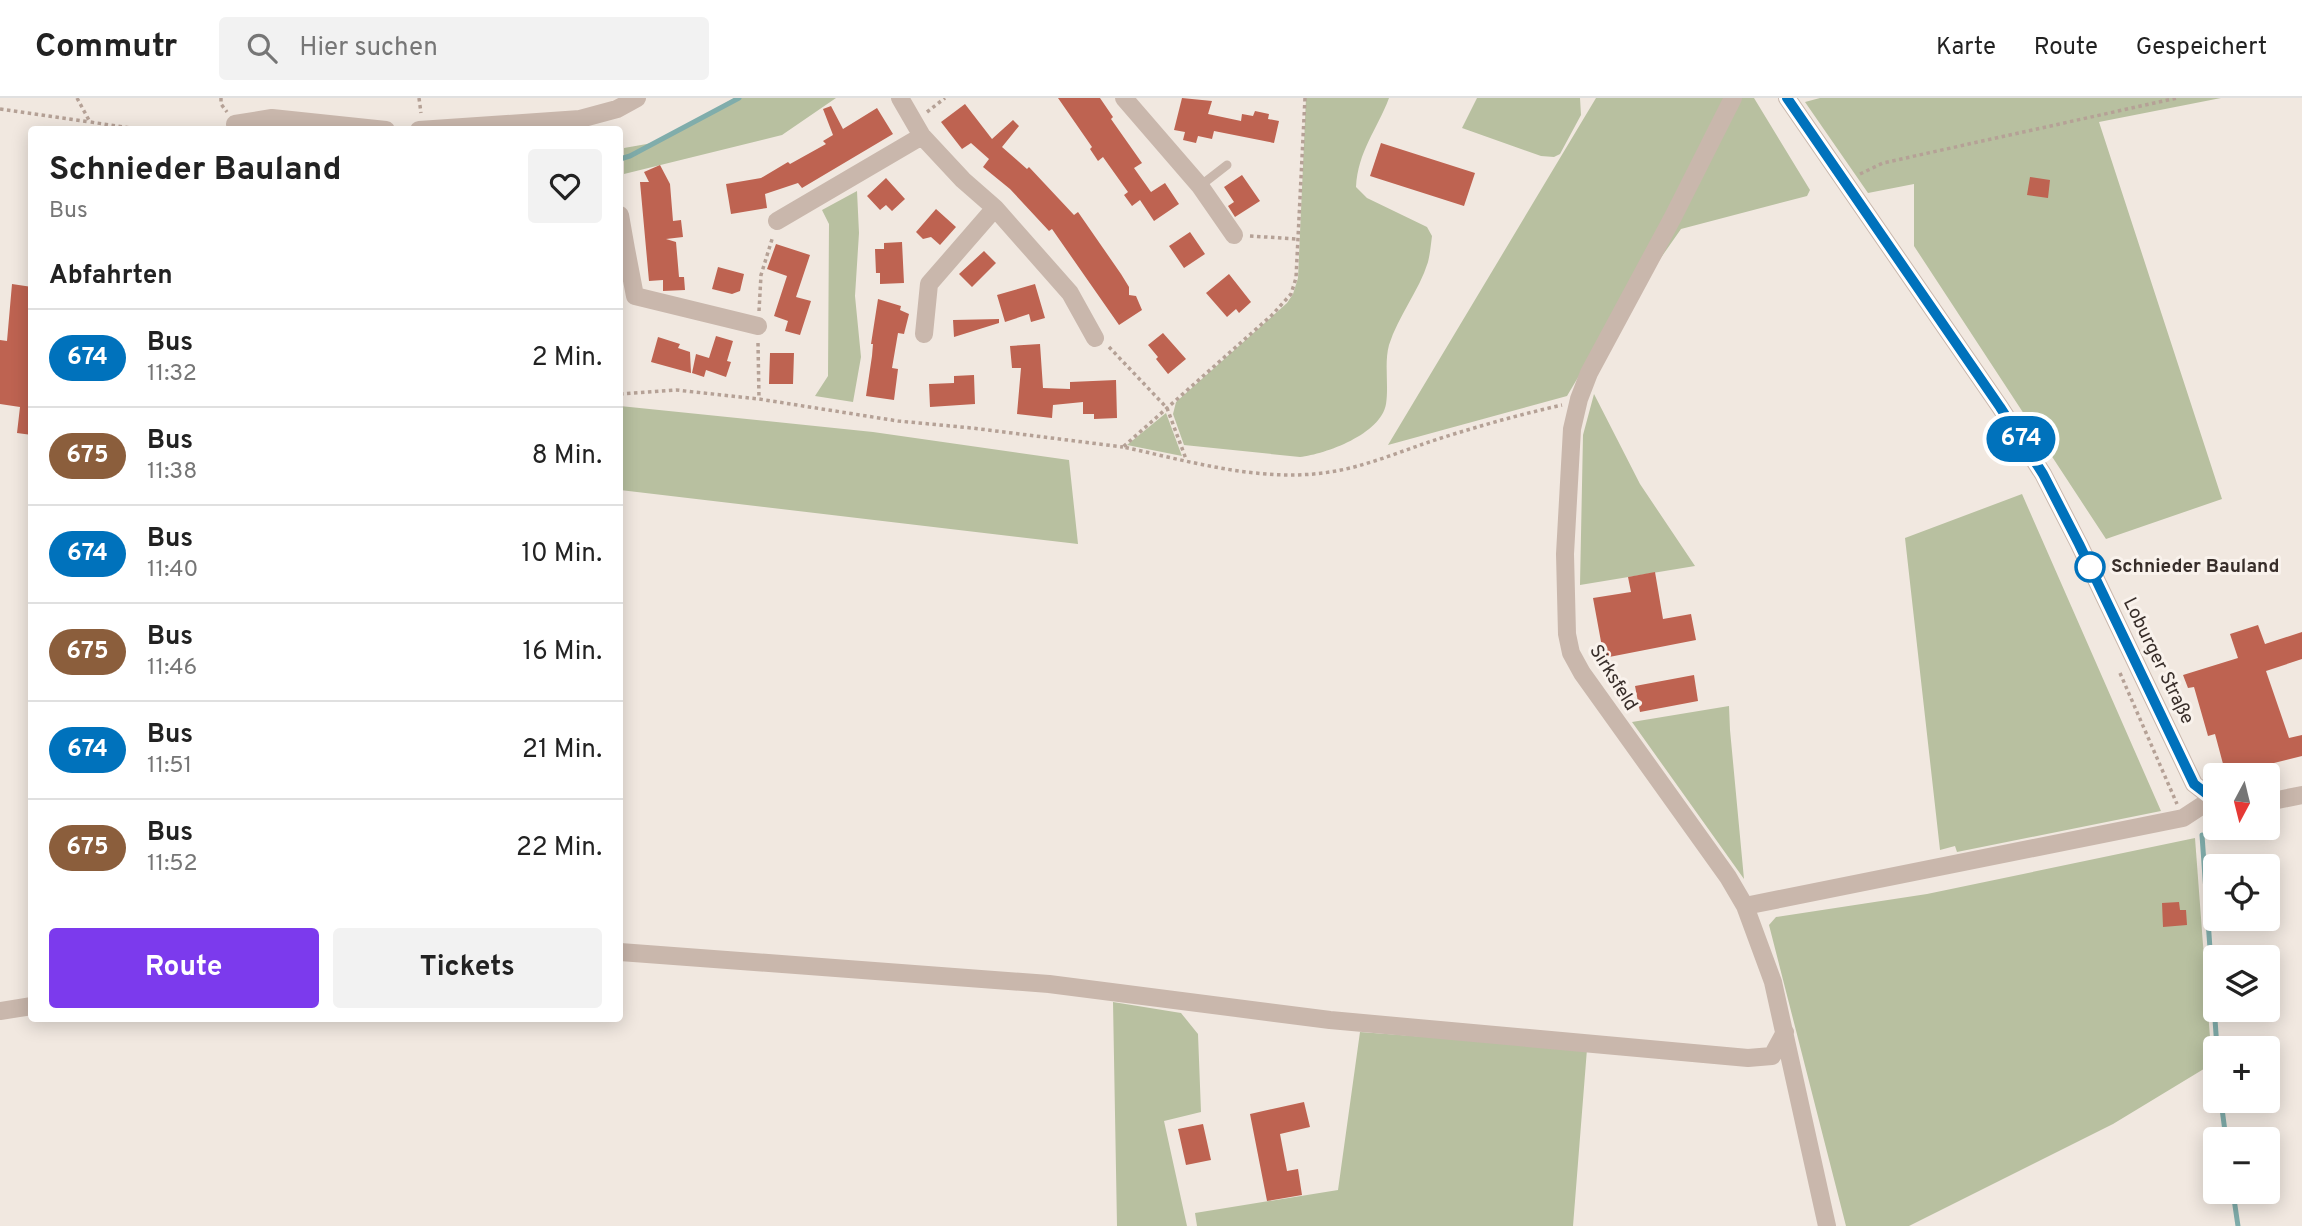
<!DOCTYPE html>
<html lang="de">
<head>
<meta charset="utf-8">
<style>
  :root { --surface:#fff; --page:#f2f2f2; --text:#222; --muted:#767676; --line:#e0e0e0; --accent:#7c3aed }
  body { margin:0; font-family:Overpass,sans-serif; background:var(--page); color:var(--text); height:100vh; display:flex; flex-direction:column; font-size:26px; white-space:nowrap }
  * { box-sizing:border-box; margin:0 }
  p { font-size:23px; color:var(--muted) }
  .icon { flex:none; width:38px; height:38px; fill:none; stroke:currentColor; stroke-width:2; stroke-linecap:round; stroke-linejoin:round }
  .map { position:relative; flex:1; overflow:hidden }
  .side { position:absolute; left:28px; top:28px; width:595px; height:896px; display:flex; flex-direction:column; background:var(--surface); border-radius:7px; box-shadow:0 4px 18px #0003 }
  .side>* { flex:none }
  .badge { padding:0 14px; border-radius:23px; font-size:24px; line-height:46px }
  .needle { width:46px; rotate:187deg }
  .buttons { position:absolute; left:2203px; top:665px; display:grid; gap:14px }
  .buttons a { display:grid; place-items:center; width:77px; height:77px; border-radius:7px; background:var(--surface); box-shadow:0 4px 18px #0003; font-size:35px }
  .map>.badge { position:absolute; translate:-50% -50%; box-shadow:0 0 0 4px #fff }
  h2 { padding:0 21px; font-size:26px; line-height:63px }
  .round { display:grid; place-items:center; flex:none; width:74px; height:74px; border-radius:7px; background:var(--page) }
  .headline { display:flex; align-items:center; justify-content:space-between; height:119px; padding:0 21px }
  h1 { font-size:33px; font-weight:700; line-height:52px }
  .cta { display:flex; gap:14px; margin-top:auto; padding:14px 21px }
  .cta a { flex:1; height:80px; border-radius:7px; background:var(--accent); color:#fff; font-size:28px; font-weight:700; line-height:80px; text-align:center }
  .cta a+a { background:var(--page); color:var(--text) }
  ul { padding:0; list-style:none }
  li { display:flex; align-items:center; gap:21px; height:98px; padding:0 21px; border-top:2px solid var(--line) }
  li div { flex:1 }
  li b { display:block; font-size:26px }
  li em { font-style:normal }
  li .badge { min-width:77px; font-weight:700; text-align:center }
  header { display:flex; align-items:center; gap:42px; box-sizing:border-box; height:98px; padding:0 35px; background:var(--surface); border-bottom:2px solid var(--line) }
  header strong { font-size:33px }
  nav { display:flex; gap:38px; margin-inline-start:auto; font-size:24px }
  .search { width:490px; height:63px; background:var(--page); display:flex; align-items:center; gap:18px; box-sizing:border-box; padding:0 24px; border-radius:7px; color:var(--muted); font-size:26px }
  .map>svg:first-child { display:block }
</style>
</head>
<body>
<header>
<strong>Commutr</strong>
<div class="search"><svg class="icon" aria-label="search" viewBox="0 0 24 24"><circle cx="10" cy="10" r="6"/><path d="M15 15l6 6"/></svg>Hier suchen</div>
<nav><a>Karte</a><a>Route</a><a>Gespeichert</a></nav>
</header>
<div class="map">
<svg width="2302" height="1128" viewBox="0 0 2302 1128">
  <rect width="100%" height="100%" fill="#f1e8e0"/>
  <path fill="#b8c0a0" d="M734,0H836L782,37L624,76V50L658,44Z
    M1306,0H1389C1377,32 1358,53 1356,89L1367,100L1427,129L1432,138C1431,146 1430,156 1428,164C1419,193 1398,218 1389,247C1384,265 1389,287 1386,306C1381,336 1326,356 1300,359L1184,347L1173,316L1176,304L1287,205L1293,196L1298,180Z
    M1477,0H1580L1581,17L1560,56L1554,59L1541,58L1462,30Z
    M1596,0H1754L1810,92L1807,98L1681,131L1583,271L1567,298L1388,347Z
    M1820,0H2221L2099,24L2222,401L2106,441L1914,148V86L1868,95L1805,4Z
    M857,93L859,135L855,198L861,259L853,304L815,298L828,278L829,126L822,112Z
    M1594,296L1640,386L1695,468L1580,487L1583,337Z
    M620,308L873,334L1069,362L1078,446L620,392Z
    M1166,315L1182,358L1127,347Z
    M2022,396L2161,713L1957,754L1955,748L1940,752L1905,440Z
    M1729,608L1730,632L1744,781L1632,624Z
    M2195,740L2212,966L2113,1026L1909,1128H1846L1769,827L1776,819L1927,796Z
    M1113,904L1181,915L1198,936L1201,1014L1164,1023L1187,1128H1117Z
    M1360,934L1587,951L1573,1128H1197L1195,1115L1338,1092Z"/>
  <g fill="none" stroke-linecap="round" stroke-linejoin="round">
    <path stroke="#80adab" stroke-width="5" d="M620,61L630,58L739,0
      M2202,737L2217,950
      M2221,1003L2226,1041
      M2233,1094L2238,1128"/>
  </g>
  <path fill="#be6351" d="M1058,0H1100L1113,19L1111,21L1142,65L1134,70L1151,94L1165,85L1179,106L1154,123L1140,102L1132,108L1124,97L1128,94L1103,59L1098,63L1090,51L1092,49Z
    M1182,0L1212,3L1208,16L1241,23L1242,16L1253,18L1255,13L1269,16L1268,21L1279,23L1274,45L1214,33L1212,41L1198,38L1196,45L1183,42L1185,34L1174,32Z
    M965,6L992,41L1013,22L1019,28L1002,49L1027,71L1029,69L1074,117L1078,114L1121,176L1129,189V197L1136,198L1142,212L1119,227L1052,131L1049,133L1010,91L983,69L989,61L971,45L962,51L941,24Z
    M831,8L843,31L877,10L893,36L802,90L798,85L765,96L767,110L731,116L726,86L761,80L788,64L790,66L826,46L823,43L833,37L823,11Z
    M1381,45L1475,75L1464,108L1370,78Z
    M660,67L670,86L673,123L681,122L683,139L666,141L676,144L679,179H684L685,192L663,193V182L649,183L640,84H649L644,74Z
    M1242,77L1260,103L1235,119L1228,108L1234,104L1224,89Z
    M2030,79L2050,82L2048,100L2027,97Z
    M886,80L905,101L892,113L886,107L880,112L867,98Z
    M936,111L956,129L940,147L931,139L923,141L916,134Z
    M1190,134L1205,156L1184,170L1169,148Z
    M902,144L904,185L880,186V175H876L875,151H884V145Z
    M776,146L810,157L796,199L811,203L800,237L785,233L788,223L774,218L787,178L767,171Z
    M984,153L996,165L972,189L959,176Z
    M718,169L744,176L740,193L732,196L712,191Z
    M1229,176L1251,204L1239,215L1236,211L1227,219L1206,195Z
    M12,186L32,189V337L17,335L20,309L0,306V242L7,243Z
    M1035,186L1045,220L1031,224L1029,216L1005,224L997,197Z
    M878,201L901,208L900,212L909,216L904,236L898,235L892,270L898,271L894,302L866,298L872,258L873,246H871Z
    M999,221V225L954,239L953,222Z
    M1163,235L1186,261L1168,276L1156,261L1158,259L1148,247Z
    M716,238L733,243L727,263L731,264L726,279L706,272L704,279L692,275L696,256L709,260Z
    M658,239L680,246L678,250L690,254L691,275L651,264Z
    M1040,246L1043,290L1070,291V284L1116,282L1117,320L1094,321V316H1083V304L1053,307L1052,320L1017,316L1021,270H1012L1010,248Z
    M770,255H794L793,286H769Z
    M974,277L975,306L930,309L929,286L954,285V278Z
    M1655,474L1663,521L1691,516L1696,542L1604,560L1593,500L1631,494L1628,479Z
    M2258,527L2265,546L2302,534V561L2266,573L2289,640L2302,637V658L2226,677L2215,636L2208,638L2194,589L2188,590L2183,577L2238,560L2230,536Z
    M1694,577L1698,603L1640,614L1635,588Z
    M2179,804L2180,812H2186L2187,827L2163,829L2162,805Z
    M1304,1004L1310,1029L1280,1036L1287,1073L1298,1071L1302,1097L1267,1103L1250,1016Z
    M1203,1026L1211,1062L1186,1067L1178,1031Z"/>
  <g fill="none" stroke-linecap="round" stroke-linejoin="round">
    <path stroke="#b5a196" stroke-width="3.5" stroke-dasharray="3.5 3.5" stroke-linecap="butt" d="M77,0L90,24L144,32
      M221,0V6L227,14
      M419,0L421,15
      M1305,0L1296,180L1291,196L1272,217L1123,349C1189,363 1261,385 1330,374C1364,369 1399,354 1432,343C1475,329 1518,317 1562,307
      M0,11L90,24
      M927,14L945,0
      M1860,76L1883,65L2177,0
      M1250,138L1297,141
      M759,213L761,177L773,138
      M758,245L759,300
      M1109,249L1167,310L1186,361
      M620,296L676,292L759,301L898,323L972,330L1123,349
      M2120,575L2177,706"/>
    <path stroke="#c9b7ac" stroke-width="9" d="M1200,88L1227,67"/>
    <path stroke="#c9b7ac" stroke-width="18" d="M900,0L922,38L963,82L995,110L1070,195L1095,240
      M1124,0L1200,88L1234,137
      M1733,0L1673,119L1589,275L1579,301L1572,331L1565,456L1567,536L1571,555L1582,575L1728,779L1745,808L1773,884L1827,1128
      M1787,0L2000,309L2043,376L2079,446L2194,686L2216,703
      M235,26L272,20L386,32
      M419,32L580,21L617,11L637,0
      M620,117L626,151L620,154
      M777,123L922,38
      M626,151L635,198L758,228
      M924,236L929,186L995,110
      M2268,704L2302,697
      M1745,808L2183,720L2212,701
      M620,854L1049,886L1330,922L1748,960L1772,958L1785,934
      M0,913L32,908"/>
  </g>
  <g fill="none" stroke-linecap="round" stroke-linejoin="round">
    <g stroke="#fff" stroke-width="16">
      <path id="line" d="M1787,0L2000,309L2043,376L2079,446L2194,686L2216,703"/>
    </g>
    <use href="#line" stroke="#0072bc" stroke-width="10"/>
  </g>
  <circle fill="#fff" stroke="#0072bc" stroke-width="3.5" cx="2090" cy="469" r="14"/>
  <g text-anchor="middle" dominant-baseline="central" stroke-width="6" stroke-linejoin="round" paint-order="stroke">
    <g font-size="19" font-weight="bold" fill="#382e2a" stroke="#f9f2ec" text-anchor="start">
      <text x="2111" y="469">Schnieder Bauland</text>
    </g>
    <g font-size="19" fill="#382e2a" stroke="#f9f2ec">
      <text transform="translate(2158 563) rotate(64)">Loburger Straße</text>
      <text transform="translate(1613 580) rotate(58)">Sirksfeld</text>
    </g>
  </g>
</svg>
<div class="buttons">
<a><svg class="needle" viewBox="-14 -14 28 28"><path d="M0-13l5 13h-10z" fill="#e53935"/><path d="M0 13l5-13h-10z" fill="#767676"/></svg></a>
<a><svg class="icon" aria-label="locate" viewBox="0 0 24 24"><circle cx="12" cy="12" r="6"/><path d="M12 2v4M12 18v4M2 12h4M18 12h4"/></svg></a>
<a><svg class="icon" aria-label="layers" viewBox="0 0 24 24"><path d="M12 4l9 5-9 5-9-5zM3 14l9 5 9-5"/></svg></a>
<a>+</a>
<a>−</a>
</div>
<b class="badge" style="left:2021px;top:341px;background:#0072bc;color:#fff">674</b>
<section class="side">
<div class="headline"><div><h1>Schnieder Bauland</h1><p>Bus</p></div><a class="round"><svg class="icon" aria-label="heart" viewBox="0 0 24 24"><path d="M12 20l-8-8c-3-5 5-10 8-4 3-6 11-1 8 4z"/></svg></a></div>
<h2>Abfahrten</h2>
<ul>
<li><span class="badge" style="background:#0072bc;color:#fff">674</span><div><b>Bus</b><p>11:32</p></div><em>2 Min.</em></li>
<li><span class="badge" style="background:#8b5e3c;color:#fff">675</span><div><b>Bus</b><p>11:38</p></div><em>8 Min.</em></li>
<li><span class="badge" style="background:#0072bc;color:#fff">674</span><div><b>Bus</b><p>11:40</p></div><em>10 Min.</em></li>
<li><span class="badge" style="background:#8b5e3c;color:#fff">675</span><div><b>Bus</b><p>11:46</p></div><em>16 Min.</em></li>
<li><span class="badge" style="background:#0072bc;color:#fff">674</span><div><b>Bus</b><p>11:51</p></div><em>21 Min.</em></li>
<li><span class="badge" style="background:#8b5e3c;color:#fff">675</span><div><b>Bus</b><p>11:52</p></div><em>22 Min.</em></li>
</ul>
<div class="cta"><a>Route</a><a>Tickets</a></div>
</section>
</div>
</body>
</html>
